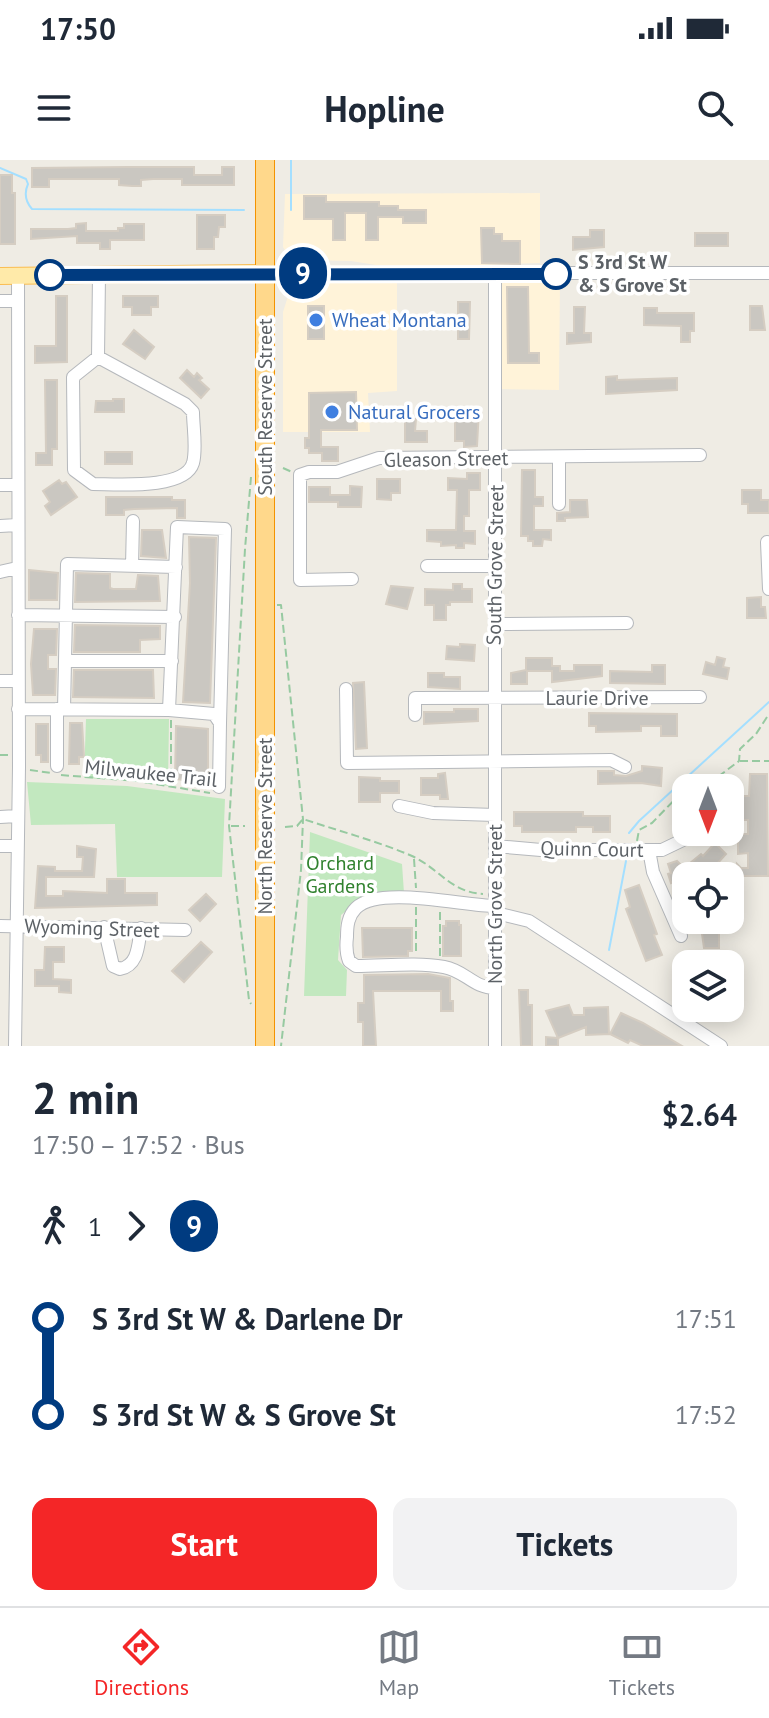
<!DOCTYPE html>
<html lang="en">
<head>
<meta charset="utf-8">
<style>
  :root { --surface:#fff; --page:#f2f2f3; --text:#1f2937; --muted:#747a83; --line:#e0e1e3; --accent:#f42627 }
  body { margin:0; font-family:"PT Sans",sans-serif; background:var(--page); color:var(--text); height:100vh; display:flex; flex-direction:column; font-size:30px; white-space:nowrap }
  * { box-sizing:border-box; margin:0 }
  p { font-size:26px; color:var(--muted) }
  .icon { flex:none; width:44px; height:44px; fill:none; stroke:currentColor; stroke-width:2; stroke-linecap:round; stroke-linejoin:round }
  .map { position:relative; height:886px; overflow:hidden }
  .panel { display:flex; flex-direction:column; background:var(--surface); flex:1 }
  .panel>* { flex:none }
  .badge { padding:0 16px; border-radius:26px; font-size:28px; line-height:52px }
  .needle { width:52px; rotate:180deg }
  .tools { position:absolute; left:672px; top:614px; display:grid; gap:16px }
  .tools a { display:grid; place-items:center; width:72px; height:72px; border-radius:16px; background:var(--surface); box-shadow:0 4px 20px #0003; font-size:40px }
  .map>.badge { position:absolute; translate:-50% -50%; box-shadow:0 0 0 4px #fff }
  .legs { display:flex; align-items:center; gap:12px; height:88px; padding:0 32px; font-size:26px }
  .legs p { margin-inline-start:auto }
  .summary { display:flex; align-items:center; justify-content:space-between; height:136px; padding:0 32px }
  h1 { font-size:44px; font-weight:800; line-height:60px }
  .button { display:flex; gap:16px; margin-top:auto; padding:16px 32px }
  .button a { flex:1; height:92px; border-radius:16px; background:var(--accent); color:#fff; font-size:32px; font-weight:800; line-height:92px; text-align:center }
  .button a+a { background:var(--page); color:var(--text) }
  ul { padding:0 32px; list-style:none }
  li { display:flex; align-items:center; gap:28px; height:96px; font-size:30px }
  li i { display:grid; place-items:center; width:12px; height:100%; margin:0 10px; background:currentColor }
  li i::after { content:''; width:20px; height:20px; margin:-10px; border:6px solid; border-radius:50%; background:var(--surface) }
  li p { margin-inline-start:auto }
  li:first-child i { background:linear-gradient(#0000 50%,currentColor 0) }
  li:last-child i { background:linear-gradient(currentColor 50%,#0000 0) }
  .status { display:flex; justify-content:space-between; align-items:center; height:56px; padding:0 40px; background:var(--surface); direction:ltr }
  .status svg { height:22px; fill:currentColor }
  header { display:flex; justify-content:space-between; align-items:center; height:104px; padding:0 32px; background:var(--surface); font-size:36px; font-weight:800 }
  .tab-bar { display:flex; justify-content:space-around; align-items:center; height:112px; border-top:2px solid var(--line); background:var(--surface); font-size:22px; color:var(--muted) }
  .tab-bar a { display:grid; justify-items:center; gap:4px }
  .tab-bar .on { color:var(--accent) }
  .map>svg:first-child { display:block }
</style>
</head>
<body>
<div class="status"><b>17:50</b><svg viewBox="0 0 49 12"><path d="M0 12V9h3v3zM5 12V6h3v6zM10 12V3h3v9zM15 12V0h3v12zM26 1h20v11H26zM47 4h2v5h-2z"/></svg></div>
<header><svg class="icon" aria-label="menu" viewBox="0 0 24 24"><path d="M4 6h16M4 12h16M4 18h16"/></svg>Hopline<svg class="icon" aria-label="search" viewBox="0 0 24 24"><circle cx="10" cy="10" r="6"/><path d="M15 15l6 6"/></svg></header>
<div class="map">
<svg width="769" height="886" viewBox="0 0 769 886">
  <rect width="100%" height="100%" fill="#efece4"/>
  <path fill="#fff3d9" d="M540,33V103L418,107L376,105L351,101L297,100L288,95L283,87L285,34Z
    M492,117L560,118L559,230L492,229Z
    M397,120V231L368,233L370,272H283V152L290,130L302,121Z"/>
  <path fill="#c2e8bf" d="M86,559H169L168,626L137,621L84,618Z
    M27,622L127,626L225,639L222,717H117L115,664L31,665Z
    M310,672L402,704L404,733C376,728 362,738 341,755L338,800L347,810L346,836H304Z"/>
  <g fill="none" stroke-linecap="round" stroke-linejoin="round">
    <path stroke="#a4dfff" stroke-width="2" d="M291,0V50
      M0,8L26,19L28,24C24,33 25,41 32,49L244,50
      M629,673L639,661L769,542
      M609,790L626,701"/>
  </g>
  <path fill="#cac7c1" stroke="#d5cdc2" stroke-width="2" d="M127,7H194V15H222V7H234V25H182V19H153L141,20V26H132L119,25V19H49V27H32V8Z
    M0,15H12V33H15V84H0Z
    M304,36H326V42H379V46H398V50H426V63H403V57H378V80H366V53H345V80H333V59H304Z
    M197,55H225V67H219L218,77H214V89H197Z
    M86,63V71H118V68H124V64H144V80H110V89H100V83H77V76L31,79V69H68L76,68V64Z
    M481,68H494V74H502V81H520V104L482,103Z
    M590,70H604V87L573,90V77H590Z
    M695,73H728V86H695Z
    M507,127H528L529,193H539V203H508Z
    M56,136H67V202L35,203V186H56Z
    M123,136H158V147H151V155H132V147H123Z
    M458,142H470L469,179H458Z
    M308,146H324V179H308Z
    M750,146H762L765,170H750Z
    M574,147H585L584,173H591V182L567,184V173H574Z
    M644,148H657V153H694V171H690V182H681V166L644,165Z
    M134,170L154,187L145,199L123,184Z
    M187,210L194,217L197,213L202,218L199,220L209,229L201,238L180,218Z
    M617,216V220L677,218V230L606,234V217Z
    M45,220H57V289H52V305H36V293H46Z
    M356,232L357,270H321V287H338V301H322V293H309V288H305V278H309V233Z
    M113,239H124V252H95L96,241H113Z
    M430,249H444V253H463V249H479L477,286L464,287V281H455V260H430Z
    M405,259H416L415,271H427V282H405Z
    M105,292H132V304H105Z
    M522,310H535V337H543V346H534V370H551V380L543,379L542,386H533V381H528V376H521Z
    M467,313H480V330H469V356H464V371H475V384L464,383V388H456V385L441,386V382L427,381V370H456L457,330H448V318L467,319Z
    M377,319H400V333H391V340L377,339Z
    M59,320L62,324L66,322L77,337L51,355L45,346L50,342L43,331Z
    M350,326L362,327L361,347H338V342H309V327H330V335H350Z
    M742,330H761V340H769V353H748V344H742Z
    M106,337H172V340H185V358H177V348L134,349L124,350V355H106Z
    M570,340H587L588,357L565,358V361H557V353L570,352Z
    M142,370H162L166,398L141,396Z
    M189,377L216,378L210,543L183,542L190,423Z
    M29,410L58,413L57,440H29Z
    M76,413L110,414V428L113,429H136L138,415L158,416L160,441L75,442Z
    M453,424H462V429H472V442H450V445H446V460H434V445H425V429L453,430Z
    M391,426L413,428L407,449L386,444Z
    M761,437V447H765L766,458H747V438Z
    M75,465L160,466V479L140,480V492H74Z
    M34,469H57L56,495H48V509H56L55,535H33L31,504Z
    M460,484L475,485L474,501L446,499L447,486L460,487Z
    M717,497L725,499L723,507L729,508L727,519L703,514L706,502L715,505Z
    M526,498H552V506H560V511H574V505H602V516L552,522V511H527V524H511V513L526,510Z
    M652,505H665V524L610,523V511L652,512Z
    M74,510H153L154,538L73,537Z
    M428,513H444V517H460V529L428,527Z
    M364,522L367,588L356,589L353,523Z
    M454,549H478V561L424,564V552H454Z
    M589,553L677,554V576H661V566H641V571L596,572V566H589Z
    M70,563H82L84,597H79V604H69Z
    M36,564H48V602H41V595H36Z
    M176,566L208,569V622L175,619Z
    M642,606L662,608L661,626L641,623L598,624V611H614V615L626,616L642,611Z
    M445,613L448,639H440V635H421V618H438V614Z
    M750,614H767L768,716H738L737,704L741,708H748V693L738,694V674H748V660H738L737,636H749Z
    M359,617L380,618V621H399V633H380V642H359Z
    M514,652H583V656H610V672H593V667H576V672H522V666H514Z
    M715,683L726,694L706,716H686L685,750L675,721L671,723L668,714L671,713L668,704L677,701L684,708L701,694L703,696Z
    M77,686L96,689L94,717H46V736H63V731L107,733V719H125V733H157V745L35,748L38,706L55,707V711H82L83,697H77Z
    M639,725L657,774L654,775L662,795L646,801L626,749L630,747L625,730Z
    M206,734L216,744L200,761L189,750Z
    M700,760H734L735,762L719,766V788H704Z
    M446,761H459V765H461V796H443V766H446Z
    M362,768H412V791H408V796L363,797Z
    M201,782L212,792L184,822L172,811Z
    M45,787H64V802H53V819L71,820V833L59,832V826H35V810H44Z
    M428,814L450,818V841H453V851H441V831H373L376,886H363V862H358V843H364V815Z
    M519,830H528V845H532V886H521Z
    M569,845L573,855H584V848L608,847L609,874L586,875V867L558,878V886H546V877L558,878L546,851Z
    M621,853L643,863L682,886H643L630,880L628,883L610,874Z"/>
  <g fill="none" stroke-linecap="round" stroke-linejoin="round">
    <g stroke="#b5b8bc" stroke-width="14">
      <path id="minor" d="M264,113H769
        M0,141H18
        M98,197L185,244L193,252C193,267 197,288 193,303C185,330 116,324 93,324L74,310L73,217Z
        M98,197L99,115
        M559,297V344
        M0,325H18
        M0,366L17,365
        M767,382L769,429
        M132,406L133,361
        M427,406H496
        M0,412L17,408
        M352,419L300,420V315L309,312H337L379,298L700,295
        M18,455L175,457
        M495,464L627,463
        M65,501H172
        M0,521H18
        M346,529L347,603L611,600L625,607
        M18,549L169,550L214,554L220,563L219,627
        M57,549V606
        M64,549L67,404L176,407
        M169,550L177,367L225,369L220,563
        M415,555V538L700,537
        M399,646L433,653L495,655
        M0,657L17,656
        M0,686H17
        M495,686L541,690H662L687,678
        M649,690L653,712L681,776
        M496,753L529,761L721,886
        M0,766L185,770
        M104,767L113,806L120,809C139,805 138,784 141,768
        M495,828C473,828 466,811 444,807C416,802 385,806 356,806L349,801C346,793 346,785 347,777C347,766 348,756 356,748C379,725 464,746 495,746
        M15,886L19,607L18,116
        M495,886V114"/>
    </g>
    <g stroke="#fabd52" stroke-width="18">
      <path id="major" d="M0,116L264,113"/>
    </g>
    <g stroke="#f39300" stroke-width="20">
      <path id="highway" d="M265,886V0"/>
    </g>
    <path stroke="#97caa1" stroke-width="2" stroke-dasharray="8 4" stroke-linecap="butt" d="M283,308L292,312
      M251,317L245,389L229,666L249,840L251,844
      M277,445H281L303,659L301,710L281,886
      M171,560V626
      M0,595H10
      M740,601H769
      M30,610L51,613
      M61,615L137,621L210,633
      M686,628L691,625H707L739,601L740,589L756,574L769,554
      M231,666H245
      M285,667L297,666L303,659C339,671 377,681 412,696C440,709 450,732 483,734
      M637,681L639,670L652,663L685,629
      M414,699L416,728
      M416,747V793
      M440,796V750"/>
    <use href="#minor" stroke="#fff" stroke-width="12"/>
    <use href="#major" stroke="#ffeaa9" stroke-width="16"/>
    <use href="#highway" stroke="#ffd88b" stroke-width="18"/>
  </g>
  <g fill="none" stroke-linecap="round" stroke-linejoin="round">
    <g stroke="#fff" stroke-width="18">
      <path id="line-1" d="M50,115L556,114"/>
    </g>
    <use href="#line-1" stroke="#003b80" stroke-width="12"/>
  </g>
  <g fill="#fff" stroke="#003b80" stroke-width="4">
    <circle cx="556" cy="114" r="14"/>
    <circle cx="50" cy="115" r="14"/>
  </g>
  <g fill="#3f7fe0" stroke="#fff" stroke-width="3">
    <circle cx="316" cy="160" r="8"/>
    <circle cx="332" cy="252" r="8"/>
  </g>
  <g text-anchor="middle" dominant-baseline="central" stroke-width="7" stroke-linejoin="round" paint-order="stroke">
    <g font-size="20" font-weight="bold" fill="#5c6166" stroke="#fff" text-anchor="start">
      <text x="578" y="102">S 3rd St W<tspan x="578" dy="23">&amp; S Grove St</tspan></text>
    </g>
    <g font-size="20" fill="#366cbe" stroke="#fff" text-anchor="start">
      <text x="332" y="160">Wheat Montana</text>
      <text x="348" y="252">Natural Grocers</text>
    </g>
    <g font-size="20" fill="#5c6166" stroke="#fff">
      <text transform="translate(265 247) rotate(-90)">South Reserve Street</text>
      <text transform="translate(446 299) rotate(-1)">Gleason Street</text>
      <text transform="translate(495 405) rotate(-89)">South Grove Street</text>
      <text x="597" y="538">Laurie Drive</text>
      <text transform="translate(151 613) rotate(6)">Milwaukee Trail</text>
      <text transform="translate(265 666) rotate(-90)">North Reserve Street</text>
      <text transform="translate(592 689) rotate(1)">Quinn Court</text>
      <text transform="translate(495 744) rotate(-90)">North Grove Street</text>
      <text transform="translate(92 768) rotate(2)">Wyoming Street</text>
    </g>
    <g font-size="20" fill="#31822f" stroke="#fff">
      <text x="340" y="703">Orchard<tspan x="340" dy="23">Gardens</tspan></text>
    </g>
  </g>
</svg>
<div class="tools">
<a><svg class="needle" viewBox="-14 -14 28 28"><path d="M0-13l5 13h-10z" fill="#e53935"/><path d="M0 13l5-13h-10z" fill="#747a83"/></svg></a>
<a><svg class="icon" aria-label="locate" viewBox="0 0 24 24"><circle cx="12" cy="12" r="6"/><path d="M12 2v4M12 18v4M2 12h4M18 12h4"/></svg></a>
<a><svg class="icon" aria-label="layers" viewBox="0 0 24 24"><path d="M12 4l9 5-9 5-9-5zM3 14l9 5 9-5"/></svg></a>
</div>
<b class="badge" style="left:303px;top:113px;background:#003b80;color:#fff">9</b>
</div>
<section class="panel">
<div class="summary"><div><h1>2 min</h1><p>17:50 – 17:52 · Bus</p></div><b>$2.64</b></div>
<div class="legs"><svg class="icon" aria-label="walk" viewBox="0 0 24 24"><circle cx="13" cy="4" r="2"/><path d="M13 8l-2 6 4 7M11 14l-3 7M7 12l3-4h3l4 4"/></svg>1<svg class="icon" aria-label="forward" viewBox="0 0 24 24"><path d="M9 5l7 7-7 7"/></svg><b class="badge" style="background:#003b80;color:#fff">9</b></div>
<ul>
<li><i style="color:#003b80"></i><b>S 3rd St W &amp; Darlene Dr</b><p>17:51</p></li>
<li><i style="color:#003b80"></i><b>S 3rd St W &amp; S Grove St</b><p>17:52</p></li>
</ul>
<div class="button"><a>Start</a><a>Tickets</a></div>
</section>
<nav class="tab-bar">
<a class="on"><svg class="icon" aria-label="directions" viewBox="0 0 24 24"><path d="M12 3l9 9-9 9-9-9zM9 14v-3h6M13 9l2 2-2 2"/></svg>Directions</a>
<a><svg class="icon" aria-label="map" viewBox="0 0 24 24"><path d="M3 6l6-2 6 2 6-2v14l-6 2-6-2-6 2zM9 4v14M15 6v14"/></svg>Map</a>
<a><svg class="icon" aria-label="tickets" viewBox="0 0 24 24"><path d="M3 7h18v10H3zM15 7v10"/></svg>Tickets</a>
</nav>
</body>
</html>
